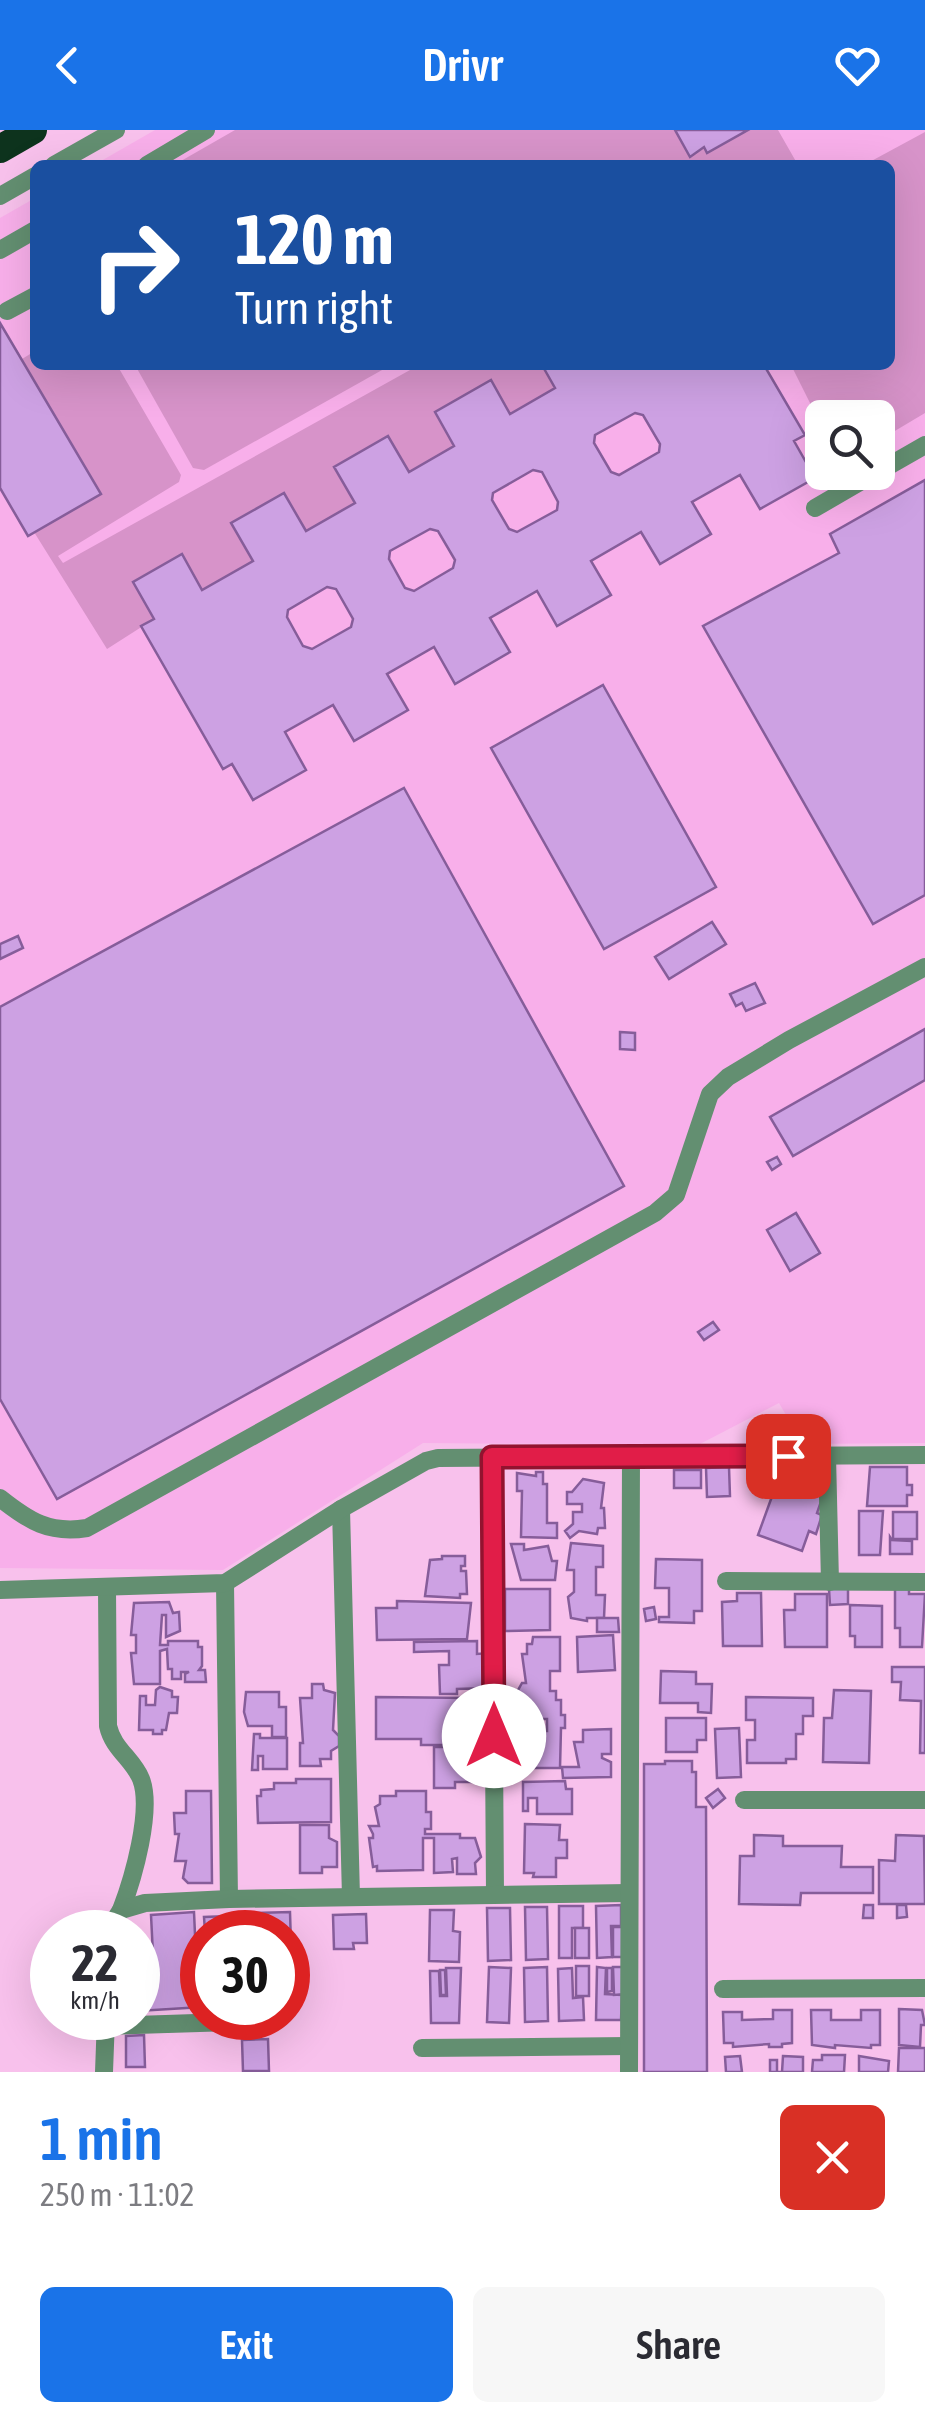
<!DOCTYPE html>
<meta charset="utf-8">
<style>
body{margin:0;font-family:"Asap Condensed",sans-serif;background:#f7f7f7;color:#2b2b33;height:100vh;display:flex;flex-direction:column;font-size:38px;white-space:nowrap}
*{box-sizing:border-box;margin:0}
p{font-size:32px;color:#7c7c81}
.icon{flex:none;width:55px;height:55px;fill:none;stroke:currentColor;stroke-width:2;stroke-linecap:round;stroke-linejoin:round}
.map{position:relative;height:1942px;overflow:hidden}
.side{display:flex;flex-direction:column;background:#fff;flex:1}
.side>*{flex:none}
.guide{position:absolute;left:30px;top:30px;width:865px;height:210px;border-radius:15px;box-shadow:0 10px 40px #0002;background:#1a4fa0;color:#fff;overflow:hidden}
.buttons{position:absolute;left:805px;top:270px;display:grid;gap:20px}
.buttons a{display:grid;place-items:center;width:90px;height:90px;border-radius:15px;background:#fff;box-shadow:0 10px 40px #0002;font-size:50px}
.speed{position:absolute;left:30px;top:1780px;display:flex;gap:20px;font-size:50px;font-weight:700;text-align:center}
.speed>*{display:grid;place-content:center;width:130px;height:130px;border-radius:50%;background:#fff;box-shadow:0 10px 40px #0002;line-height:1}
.speed small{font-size:25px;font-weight:400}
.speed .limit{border:15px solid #d22;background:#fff;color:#111}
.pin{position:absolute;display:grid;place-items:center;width:85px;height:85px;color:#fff;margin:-42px;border-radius:20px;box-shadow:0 5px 15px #0006}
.me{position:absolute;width:110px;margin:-55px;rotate:0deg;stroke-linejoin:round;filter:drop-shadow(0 0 8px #0008)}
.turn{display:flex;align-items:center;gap:35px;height:210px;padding:0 40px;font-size:45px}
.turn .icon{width:130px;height:130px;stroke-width:2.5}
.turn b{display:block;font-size:70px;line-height:85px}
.round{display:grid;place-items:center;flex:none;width:105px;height:105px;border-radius:15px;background:#f7f7f7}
.summary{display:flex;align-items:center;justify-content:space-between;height:170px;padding:0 40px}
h1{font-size:60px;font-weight:600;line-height:75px;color:#1a73e8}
.primary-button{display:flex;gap:20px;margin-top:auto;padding:20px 40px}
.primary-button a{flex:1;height:115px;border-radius:15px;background:#1a73e8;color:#fff;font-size:40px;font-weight:600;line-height:115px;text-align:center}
.primary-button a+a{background:#f7f7f7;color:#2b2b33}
header{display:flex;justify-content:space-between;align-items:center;height:130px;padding:0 40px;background:#1a73e8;color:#fff;font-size:45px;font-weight:600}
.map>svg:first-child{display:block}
.built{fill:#f8afea;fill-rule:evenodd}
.green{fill:#d793c9}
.building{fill:#cda1e3;stroke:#865d9a;stroke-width:2.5;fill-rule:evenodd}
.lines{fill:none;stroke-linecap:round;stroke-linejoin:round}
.minor{stroke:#638f71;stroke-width:18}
.highway{stroke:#0d331d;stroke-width:28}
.route-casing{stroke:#92132f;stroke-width:25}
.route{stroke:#e11d48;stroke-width:18}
</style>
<header><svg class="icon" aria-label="back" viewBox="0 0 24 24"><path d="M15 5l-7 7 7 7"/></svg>Drivr<svg class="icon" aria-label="heart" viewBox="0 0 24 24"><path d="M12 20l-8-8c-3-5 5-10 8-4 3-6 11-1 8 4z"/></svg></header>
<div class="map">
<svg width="925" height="1942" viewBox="0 0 925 1942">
<rect width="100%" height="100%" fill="#f8c1ec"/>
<path class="built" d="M155,0H925V1313L803,1314L779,1273L698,1315L423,1313L223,1440L0,1438V88L35,68V235H890V35H94ZM822,288H878V342H822Z"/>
<g class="green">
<polygon points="235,0 675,0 690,26 704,17 708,23 748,0 778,0 798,35 174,35"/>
<polygon points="925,2 925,283 878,311 878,288 822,288 822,297 791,235 890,235 890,35 864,35"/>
<polygon points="35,221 35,235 117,235 181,345 179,352 58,426 63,433 419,235 542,235 555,258 510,284 490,250 435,282 454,316 409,342 388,306 334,336 355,373 306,401 284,363 232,392 253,431 202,460 181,424 133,451 154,489 107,519 34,402 101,363 22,229"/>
<polygon points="135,235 391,235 204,340 193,338"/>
</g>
<g class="building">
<polygon points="675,0 748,0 707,23 704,17 690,27"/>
<polygon points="0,193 101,364 28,406 0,358"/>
<path d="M542,235H764L805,305L794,311L815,348L760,379L740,345L692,372L711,404L660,434L641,402L591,431L611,465L557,496L537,461L490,488L510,522L455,554L434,517L387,544L408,580L354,611L333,575L285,602L306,640L253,670L232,634L223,639L141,496L154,489L133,452L182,424L202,460L253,431L231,393L284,363L306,401L355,373L334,337L388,306L409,342L454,316L435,282L491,250L510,284L555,258ZM635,283L643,285L660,314L659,322L619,345L611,342L594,313L595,305ZM533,340L542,342L558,372L557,380L517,402L509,399L492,370L493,363ZM430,399L438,401L455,430L453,438L414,461L405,458L389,429L390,421ZM327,457L336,459L353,489L351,497L312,519L303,516L287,487L288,480Z"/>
<polygon points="925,350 925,765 873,794 703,496 839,423 830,404"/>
<polygon points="603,555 716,757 604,819 491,618"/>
<polygon points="404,658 624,1056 57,1369 0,1269 0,877"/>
<polygon points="712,792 726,814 669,849 655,827"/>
<polygon points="18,806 23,818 0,829 0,814"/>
<polygon points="755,853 765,873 746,881 742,873 736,876 730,864"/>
<polygon points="925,899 925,950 793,1026 770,987"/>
<polygon points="620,902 635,903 635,920 620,919"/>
<polygon points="777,1027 781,1034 772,1040 767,1032"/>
<polygon points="796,1083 820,1123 790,1141 767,1100"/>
<polygon points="713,1192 719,1200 704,1210 698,1202"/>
<polygon points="776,1335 791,1341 786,1353 823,1366 817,1383 822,1385 816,1404 809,1401 802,1421 758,1405 778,1350 772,1348"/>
<polygon points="794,1335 824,1336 824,1354 794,1354"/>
<polygon points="729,1337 730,1366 707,1367 706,1338"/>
<polygon points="870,1337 907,1337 907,1355 912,1355 912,1365 907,1365 907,1376 867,1376"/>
<rect x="674" y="1340" width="27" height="18"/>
<polygon points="536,1342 543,1342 543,1354 547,1354 547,1393 557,1393 557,1408 521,1407 522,1361 517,1361 517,1343 536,1346"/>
<polygon points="583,1349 604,1353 601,1378 604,1378 605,1398 598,1398 597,1404 579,1401 570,1408 565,1401 573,1394 573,1382 582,1382 582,1374 567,1374 567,1362 572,1362"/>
<polygon points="859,1381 883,1381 880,1425 859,1425"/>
<rect x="893" y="1382" width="24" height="27"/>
<polygon points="890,1407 892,1410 912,1411 912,1424 890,1424"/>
<polygon points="571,1413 603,1416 603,1437 596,1437 596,1465 605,1465 604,1488 587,1488 587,1491 571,1488 568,1467 574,1462 574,1440 567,1440"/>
<polygon points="511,1414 524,1414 524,1420 548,1416 552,1431 557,1431 555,1450 521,1450"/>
<polygon points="442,1426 465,1426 465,1436 461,1436 461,1441 466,1441 467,1464 460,1464 460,1468 425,1466 430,1430 442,1429"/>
<polygon points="656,1429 702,1430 702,1481 694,1481 694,1493 659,1492 659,1487 669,1487 669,1458 655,1458"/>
<polygon points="895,1457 909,1459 909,1464 925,1464 922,1517 900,1517 900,1498 895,1498"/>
<polygon points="848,1458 848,1474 830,1475 829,1459"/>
<polygon points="505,1459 550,1459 550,1500 505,1501"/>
<polygon points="737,1463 761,1463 762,1516 723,1516 722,1472 737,1471"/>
<polygon points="795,1464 827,1464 827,1517 785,1517 784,1480 795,1480"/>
<polygon points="397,1471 471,1473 467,1509 377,1510 376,1478 397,1478"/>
<polygon points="169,1472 173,1483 179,1482 180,1501 166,1507 166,1485 162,1485 160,1515 168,1515 168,1511 198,1511 198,1517 202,1517 202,1536 199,1540 205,1540 206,1552 185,1552 185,1544 189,1542 181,1542 181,1549 172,1549 172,1539 168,1539 167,1519 160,1521 160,1554 134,1554 131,1523 136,1523 136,1505 131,1505 134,1473"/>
<polygon points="850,1475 882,1476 882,1517 855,1517 855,1506 850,1506"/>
<polygon points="654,1477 656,1489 646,1491 644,1479"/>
<polygon points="597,1488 618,1488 619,1502 597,1502"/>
<polygon points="613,1505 615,1540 578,1542 577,1507"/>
<polygon points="533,1507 560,1507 560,1541 550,1541 550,1561 556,1561 556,1570 561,1570 561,1585 565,1585 565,1598 561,1598 560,1638 522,1638 523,1601 547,1601 547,1589 522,1589 516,1582 523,1576 517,1569 517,1562 522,1553 526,1553 522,1524 527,1524 527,1514 532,1514"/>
<polygon points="477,1511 477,1524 489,1523 490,1558 457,1559 457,1564 440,1564 439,1535 449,1535 449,1521 414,1522 414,1512"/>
<polygon points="892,1537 925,1537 925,1623 920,1623 921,1571 900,1570 901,1552 892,1552"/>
<polygon points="661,1541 696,1542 696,1554 712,1554 711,1583 698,1582 698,1573 660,1573"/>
<polygon points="312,1554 323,1554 324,1560 335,1563 333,1600 339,1606 339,1616 331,1621 331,1629 320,1629 321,1636 300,1636 300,1613 303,1613 300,1568 312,1568"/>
<polygon points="160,1557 172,1561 172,1567 178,1567 177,1583 169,1583 166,1600 162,1600 162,1604 153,1604 153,1600 139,1600 140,1566 146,1566 146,1575 155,1575 156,1560"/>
<polygon points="834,1560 871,1561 869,1633 823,1632 824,1588 832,1588"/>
<polygon points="246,1562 279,1562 279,1577 286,1577 286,1607 272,1607 272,1596 248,1596 244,1582"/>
<polygon points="376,1567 472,1568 472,1615 421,1615 421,1609 376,1609"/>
<polygon points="746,1567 813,1568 813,1586 803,1586 803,1604 796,1604 796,1629 786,1629 786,1633 747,1633 747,1610 755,1610 755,1590 746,1590"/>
<polygon points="666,1588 706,1588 706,1610 697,1610 697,1622 666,1622"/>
<polygon points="739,1598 741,1647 717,1648 715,1599"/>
<polygon points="611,1599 611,1624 602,1624 602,1628 611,1632 611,1647 563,1648 562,1637 579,1637 574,1612 583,1612 583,1600"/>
<polygon points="254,1604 260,1604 260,1608 287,1608 287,1639 263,1639 263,1626 258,1626 258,1640 252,1640"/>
<polygon points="434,1617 477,1617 477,1652 455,1652 455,1658 434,1658"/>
<polygon points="665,1631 692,1631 692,1642 696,1642 696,1677 706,1677 707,1942 644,1942 644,1634 665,1634"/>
<polygon points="296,1649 331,1649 331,1692 258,1693 257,1666 261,1666 261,1660 274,1659 274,1653 296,1653"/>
<polygon points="565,1651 566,1659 572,1659 572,1684 537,1684 537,1668 528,1668 528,1681 523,1681 523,1652"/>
<polygon points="718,1659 725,1668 713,1678 706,1668"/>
<polygon points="186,1661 211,1661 212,1753 188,1753 183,1748 186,1731 175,1731 179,1704 175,1704 174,1683 186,1683"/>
<polygon points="396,1661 426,1661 426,1682 431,1682 431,1699 425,1699 425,1704 460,1704 460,1708 475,1708 481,1727 475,1733 476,1744 457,1744 457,1728 452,1729 453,1742 434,1743 434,1708 423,1708 423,1740 377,1741 377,1736 373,1737 369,1708 373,1708 373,1704 369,1696 379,1696 375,1677 380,1674 380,1666 396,1666"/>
<polygon points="525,1694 560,1695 559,1710 567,1710 567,1728 556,1728 556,1747 533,1747 534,1743 524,1743"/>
<polygon points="300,1695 329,1695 329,1708 337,1712 337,1737 322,1737 322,1743 300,1743"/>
<polygon points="754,1705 783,1706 783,1716 842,1716 841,1737 873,1737 873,1763 801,1763 800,1775 739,1774 740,1726 754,1726"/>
<polygon points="896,1705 924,1706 925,1774 879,1774 879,1730 895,1731"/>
<polygon points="621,1775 621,1796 611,1796 612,1827 597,1828 596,1776"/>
<polygon points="864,1775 873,1775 873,1788 863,1788"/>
<polygon points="897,1775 906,1775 907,1787 897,1788"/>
<polygon points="559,1776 583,1776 583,1798 572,1798 572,1828 559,1828"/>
<polygon points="525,1777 547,1777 548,1829 526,1830"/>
<polygon points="487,1778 510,1778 511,1830 488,1831"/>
<polygon points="430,1780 454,1780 453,1801 460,1802 459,1832 429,1831"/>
<polygon points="194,1782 196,1827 202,1827 202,1877 138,1881 138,1826 153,1825 151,1785"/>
<polygon points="290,1782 291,1815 288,1815 288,1802 254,1802 253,1783"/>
<polygon points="366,1784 367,1813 353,1813 354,1819 334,1819 333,1785"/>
<polygon points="230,1786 230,1794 244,1794 245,1802 205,1802 204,1787"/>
<rect x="613" y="1797" width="13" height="30"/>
<rect x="575" y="1798" width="14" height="30"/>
<polygon points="288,1826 297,1826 296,1879 288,1879"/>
<rect x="576" y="1836" width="13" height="30"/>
<polygon points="489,1837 511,1838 509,1893 487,1892"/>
<polygon points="547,1837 548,1891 525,1892 524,1838"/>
<polygon points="597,1837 606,1838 605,1864 622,1865 621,1890 596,1890"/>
<polygon points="613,1837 625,1837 626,1864 614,1865"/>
<polygon points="446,1838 461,1838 459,1893 431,1893 430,1841 439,1841 440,1866 447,1866"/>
<polygon points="572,1838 573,1868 583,1867 584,1890 559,1891 558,1839"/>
<polygon points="607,1838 612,1838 612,1861 607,1862"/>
<polygon points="440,1840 445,1840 446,1865 441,1865"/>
<polygon points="899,1879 922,1880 925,1895 921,1895 920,1917 899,1915"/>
<polygon points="773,1880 792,1880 792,1913 782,1914 782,1917 769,1917 769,1914 733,1917 733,1913 724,1913 723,1882 742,1882 742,1890 773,1889"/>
<polygon points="811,1880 831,1880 831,1890 861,1890 861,1880 880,1880 880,1915 871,1915 871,1918 835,1915 835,1918 812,1915"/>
<polygon points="144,1905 145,1937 126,1937 126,1906"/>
<polygon points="268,1909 269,1941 243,1941 242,1910"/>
<polygon points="899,1918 925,1918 925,1942 898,1942"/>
<polygon points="822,1925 845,1925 844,1942 812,1942 813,1930 822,1930"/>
<polygon points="740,1926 742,1942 726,1942 725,1927"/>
<polygon points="783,1926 803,1927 803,1942 770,1942 770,1930 777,1930 777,1942 782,1942"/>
<polygon points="859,1926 889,1931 888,1942 859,1942"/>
</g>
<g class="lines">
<g class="minor">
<polyline points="54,35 116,0"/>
<polyline points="147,35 206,0"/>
<polyline points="0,66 35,46"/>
<polyline points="0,120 35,100"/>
<polyline points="7,181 35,166"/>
<polyline points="878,342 925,315"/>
<polyline points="815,378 877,342"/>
<polyline points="827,1326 830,1452"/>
<polyline points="492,1327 495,1764"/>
<path d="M0,1368C29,1391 49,1404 87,1398L655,1083L676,1065L710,964L728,947L789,910L925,837"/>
<polyline points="341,1379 351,1767"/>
<polyline points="726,1451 925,1452"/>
<polyline points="225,1453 229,1769"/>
<path d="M107,1458L108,1596C113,1619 133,1629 141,1649C153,1680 133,1749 121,1780"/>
<polyline points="0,1460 225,1453 341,1379 426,1331 438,1328 925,1325"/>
<polyline points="744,1670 925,1670"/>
<polyline points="111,1802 112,1794 121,1780 145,1773 229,1769 629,1763"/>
<polyline points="723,1859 925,1858"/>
<polyline points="105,1896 260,1891"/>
<polyline points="422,1918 629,1916"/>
<polyline points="104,1942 106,1888"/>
<polyline points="629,1942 631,1327"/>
</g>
<polyline class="highway" points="0,19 33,0"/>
</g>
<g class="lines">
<g class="route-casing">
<polyline id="route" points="494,1606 492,1327 788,1326"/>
</g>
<use href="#route" class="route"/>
</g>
</svg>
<div class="buttons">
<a><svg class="icon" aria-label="search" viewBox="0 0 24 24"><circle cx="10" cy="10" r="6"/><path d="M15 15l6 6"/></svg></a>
</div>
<div class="speed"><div>22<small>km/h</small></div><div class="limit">30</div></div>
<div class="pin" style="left:788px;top:1326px;background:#d93025"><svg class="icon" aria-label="arrive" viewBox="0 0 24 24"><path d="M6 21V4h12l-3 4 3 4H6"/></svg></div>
<svg class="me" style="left:494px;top:1606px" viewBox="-20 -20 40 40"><circle r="19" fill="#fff"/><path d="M0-13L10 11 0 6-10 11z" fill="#e11d48"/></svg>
<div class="guide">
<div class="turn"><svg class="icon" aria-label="right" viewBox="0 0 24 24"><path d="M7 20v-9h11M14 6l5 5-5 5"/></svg><div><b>120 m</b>Turn right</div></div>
</div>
</div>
<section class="side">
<div class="summary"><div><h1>1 min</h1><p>250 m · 11:02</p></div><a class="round" style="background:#d93025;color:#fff"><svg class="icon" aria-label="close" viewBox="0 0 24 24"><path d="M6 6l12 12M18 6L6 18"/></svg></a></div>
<div class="primary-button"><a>Exit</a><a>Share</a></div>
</section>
